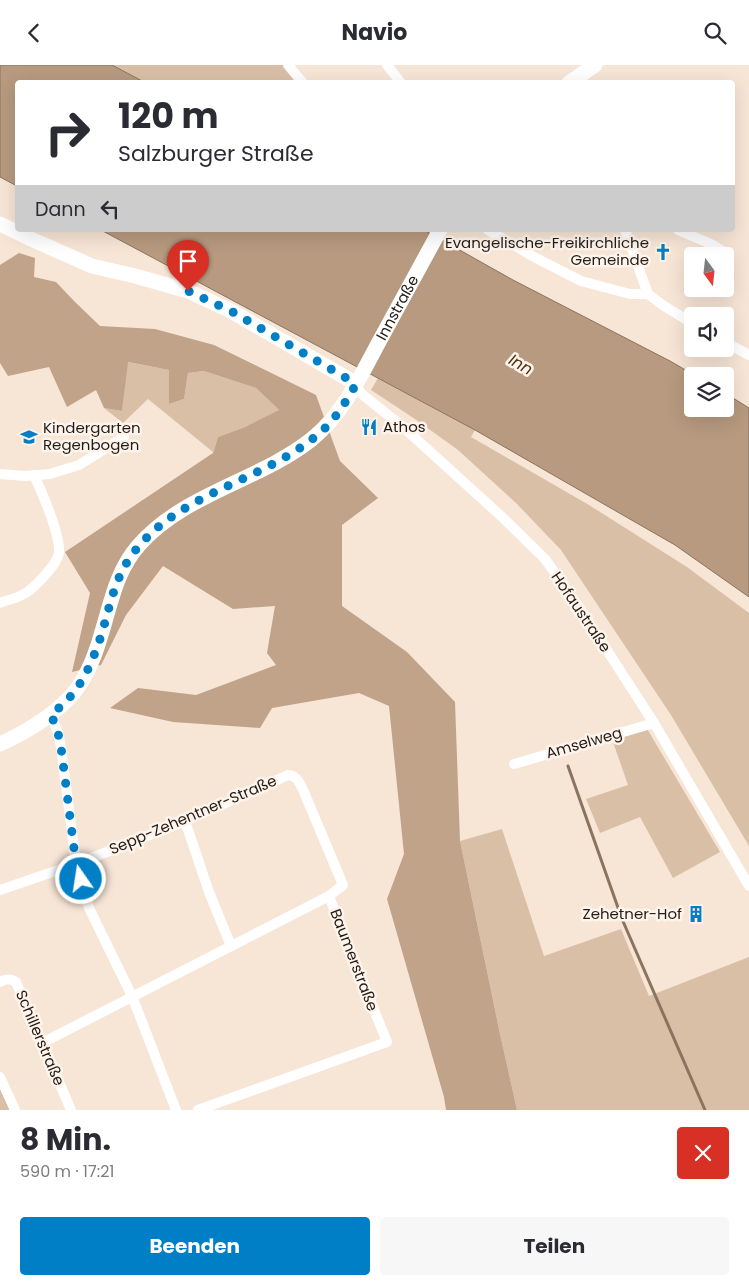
<!DOCTYPE html>
<html lang="de">
<meta charset="utf-8">
<style>
body{margin:0;font-family:Poppins,sans-serif;background:#f7f7f7;color:#2b2b33;height:100vh;display:flex;flex-direction:column;font-size:19px;white-space:nowrap}
*{box-sizing:border-box;margin:0}
p{font-size:16px;color:#7c7c81}
.icon{flex:none;width:28px;height:28px;fill:none;stroke:currentColor;stroke-width:2;stroke-linecap:round;stroke-linejoin:round}
.map{position:relative;height:1045px;overflow:hidden}
.sheet{display:flex;flex-direction:column;background:#fff;flex:1}
.sheet>*{flex:none}
.hud{position:absolute;left:15px;top:15px;width:720px;height:152px;border-radius:5px;box-shadow:0 5px 20px #0002;background:#fff;color:#2b2b33;overflow:hidden}
.needle{width:32px;rotate:165deg}
.buttons{position:absolute;left:684px;top:182px;display:grid;gap:10px}
.buttons a{display:grid;place-items:center;width:50px;height:50px;border-radius:5px;background:#fff;box-shadow:0 5px 20px #0002;font-size:25px}
.pin{position:absolute;display:grid;place-items:center;width:42px;height:42px;color:#fff;margin:-51px -21px;border-radius:50% 50% 50% 0;rotate:-45deg;box-shadow:0 0 5px #0007}
.pin .icon{rotate:45deg}
.me{position:absolute;width:55px;margin:-28px;rotate:347deg;stroke-linejoin:round;filter:drop-shadow(0 0 4px #0008)}
.turn{display:flex;align-items:center;gap:18px;height:105px;padding:0 20px;font-size:22px}
.turn .icon{width:65px;height:65px;stroke-width:2.5}
.turn b{display:block;font-size:35px;line-height:42px}
.then{display:flex;align-items:center;height:48px;padding:0 20px;background:#0003;gap:10px;font-size:19px}
.round{display:grid;place-items:center;flex:none;width:52px;height:52px;border-radius:5px;background:#f7f7f7}
.headline{display:flex;align-items:center;justify-content:space-between;height:85px;padding:0 20px}
h1{font-size:30px;font-weight:700;line-height:38px}
.primary-button{display:flex;gap:10px;margin-top:auto;padding:10px 20px}
.primary-button a{flex:1;height:58px;border-radius:5px;background:#007fc7;color:#fff;font-size:20px;font-weight:700;line-height:58px;text-align:center}
.primary-button a+a{background:#f7f7f7;color:#2b2b33}
header{display:flex;justify-content:space-between;align-items:center;height:65px;padding:0 20px;background:#fff;font-size:22px;font-weight:700}
.map>svg:first-child{display:block}
.green{fill:#dabfa7}
.forest{fill:#c0a388}
.water{fill:#b79a7f;stroke:#8a7460}
.lines{fill:none;stroke-linecap:round;stroke-linejoin:round}
.stream{stroke:#8a7460;stroke-width:3}
.minor{stroke:#fff;stroke-width:10}
.secondary{stroke:#fff;stroke-width:15}
.route{stroke:#007fc7;stroke-width:9;stroke-dasharray:0 16.2}
.labels{text-anchor:middle;stroke-width:5;stroke-linejoin:round;paint-order:stroke}
.poi-label{font-size:15px;fill:#221c16;stroke:#fef4eb;text-anchor:end}
.street-label{font-size:15px;fill:#221c16;stroke:#fef4eb}
.water-label{font-size:16px;font-style:italic;fill:#4d2f0d;stroke:#fef4eb}
</style>
<header><svg class="icon" aria-label="back" viewBox="0 0 24 24"><path d="M15 5l-7 7 7 7"/></svg>Navio<svg class="icon" aria-label="search" viewBox="0 0 24 24"><circle cx="10" cy="10" r="6"/><path d="M15 15l6 6"/></svg></header>
<div class="map">
<svg width="749" height="1045" viewBox="0 0 749 1045">
<rect width="100%" height="100%" fill="#f7e5d6"/>
<g class="green">
<polygon points="112,0 285,0 300,17 144,17"/>
<polygon points="127,297 169,305 169,339 184,334 188,308 204,306 256,323 280,346 245,362 218,372 213,387 148,334 123,358 104,343 122,346"/>
<polygon points="378,313 475,365 471,372 589,440 687,502 749,548 749,781 671,650 561,485 517,439 458,385 415,354 371,325"/>
<polygon points="646,662 720,787 673,813 640,752 600,768 586,734 628,720 612,674"/>
<polygon points="502,764 544,891 621,864 649,931 749,892 749,1045 517,1045 500,969 460,776"/>
<polygon points="0,1024 10,1045 0,1045"/>
</g>
<polygon class="forest" points="19,188 35,193 34,212 56,217 75,237 100,261 155,264 214,280 316,330 340,396 378,433 342,460 342,541 407,587 455,637 460,776 500,969 517,1045 446,1045 444,1032 387,834 404,789 389,641 359,628 272,643 260,663 173,657 110,643 138,623 196,630 276,600 267,588 275,541 233,544 163,501 126,550 101,600 72,607 90,528 65,487 213,388 218,372 245,362 279,345 256,323 204,306 188,308 184,334 169,339 169,305 128,297 122,346 104,343 96,325 67,342 49,302 8,311 0,298 0,200"/>
<g class="water">
<polygon points="0,0 112,0 144,17 18,18 17,121 0,112"/>
<polygon points="101,165 424,165 513,215 670,296 696,311 692,311 692,344 725,344 725,328 749,343 749,532 675,480 475,365"/>
</g>
<g class="lines">
<polyline class="stream" points="568,701 622,854 705,1045"/>
<g class="minor">
<polyline points="288,0 303,18"/>
<polyline points="387,0 401,18"/>
<polyline points="488,165 534,192 581,216 630,229 648,229 664,241 692,258"/>
<polyline points="625,165 648,229"/>
<polyline points="678,165 711,179 721,185 728,196"/>
<polyline points="725,277 749,290"/>
<polyline points="355,321 363,330 403,362 501,451 545,494 579,542 654,658 749,821"/>
<polyline points="0,409 25,411 50,409 79,400 124,372"/>
<path d="M0,538C7,535 15,534 22,530C33,525 58,499 59,487C60,469 42,427 34,410"/>
<polyline points="51,649 58,668 61,682 76,799 89,843 132,931 176,1045"/>
<polyline points="514,699 654,658"/>
<polyline points="185,756 209,827 231,881"/>
<path d="M0,825L76,799L185,756L288,710C297,710 300,719 304,727L343,820L329,831L42,978"/>
<path d="M0,917C6,914 10,913 16,917L71,1045"/>
<polyline points="0,1012 15,1045"/>
<polyline points="198,1045 387,977 345,873 329,831"/>
</g>
<g class="secondary">
<polyline points="569,18 595,0"/>
<polyline points="0,159 31,174 92,201 135,211 188,226 231,246 348,314 355,321"/>
<path id="s1" d="M0,679C24,668 50,653 69,633C85,617 95,591 101,570C111,538 116,506 139,480C185,428 259,416 312,374C344,348 361,310 380,275C400,238 420,202 440,165"/>
</g>
</g>
<g class="lines">
<path class="route" d="M81,814L76,799L61,682L58,668L51,649C58,644 65,638 70,632C85,615 94,592 101,571C111,538 115,508 139,481C186,425 271,414 324,364C337,352 346,336 355,321L348,314L231,246L188,226"/>
</g>
<defs>
<g id="church-bare" transform="scale(1.35)"><path d="M-1.2-6h2.4v3.5h3.3v2.4h-3.3V6h-2.4V-.1h-3.3v-2.4h3.3Z" fill="#007fc7" stroke="#fef4eb" stroke-width="2.5" paint-order="stroke"/></g>
<g id="restaurant-bare" transform="scale(1.35)"><path d="M-5-6h1v4h1v-4h1v4h1v-4h1v5L-1.5 .5V6h-2V.5L-5-1ZM5-6V6H3V1.5H1.5Q1.5-4 5-6Z" fill="#007fc7" stroke="#fef4eb" stroke-width="2.5" paint-order="stroke"/></g>
<g id="school-bare" transform="scale(1.35)"><path d="M0-5L7-2L0 1L-7-2ZM-4 1L0 2.5L4 1V4Q0 6-4 4Z" fill="#007fc7" stroke="#fef4eb" stroke-width="2.5" paint-order="stroke"/></g>
<g id="building-bare" transform="scale(1.35)"><path d="M-4-6H4V6H1V3H-1V6H-4ZM-2.5-4.3h1.7v1.8h-1.7ZM.8-4.3h1.7v1.8H.8ZM-2.5-1h1.7V.8h-1.7ZM.8-1h1.7V.8H.8Z" fill="#007fc7" stroke="#fef4eb" stroke-width="2.5" paint-order="stroke"/></g>
</defs>
<g fill-rule="evenodd">
<use href="#church-bare" x="663" y="187"/>
<use href="#restaurant-bare" x="369" y="362"/>
<use href="#school-bare" x="29" y="372"/>
<use href="#building-bare" x="696" y="849"/>
</g>
<g class="labels">
<g class="poi-label">
<text x="649" y="183">Evangelische-Freikirchliche<tspan x="649" dy="17">Gemeinde</tspan></text>
<text x="383" y="367" text-anchor="start">Athos</text>
<text x="43" y="368" text-anchor="start">Kindergarten<tspan x="43" dy="17">Regenbogen</tspan></text>
<text x="682" y="854">Zehetner-Hof</text>
</g>
<g class="street-label">
<text dy="5" stroke="none"><textPath href="#s1" startOffset="615">Innstraße</textPath></text>
<text transform="translate(581 547) rotate(56)" y="5">Hofaustraße</text>
<text transform="translate(584 678) rotate(-16)" y="5">Amselweg</text>
<text transform="translate(193 750) rotate(-23)" y="5">Sepp-Zehentner-Straße</text>
<text transform="translate(354 895) rotate(69)" y="5">Baumerstraße</text>
<text transform="translate(40 973) rotate(67)" y="5">Schillerstraße</text>
</g>
<g class="water-label">
<text transform="translate(521 299) rotate(30)" y="6">Inn</text>
</g>
</g>
</svg>
<div class="buttons">
<a><svg class="needle" viewBox="-14 -14 28 28"><path d="M0-13l5 13h-10z" fill="#e53935"/><path d="M0 13l5-13h-10z" fill="#7c7c81"/></svg></a>
<a><svg class="icon" aria-label="sound" viewBox="0 0 24 24"><path d="M4 9h4l5-4v14l-5-4H4zM17 9q2 3 0 6"/></svg></a>
<a><svg class="icon" aria-label="layers" viewBox="0 0 24 24"><path d="M12 4l9 5-9 5-9-5zM3 14l9 5 9-5"/></svg></a>
</div>
<div class="pin" style="left:188px;top:226px;background:#d93025"><svg class="icon" aria-label="arrive" viewBox="0 0 24 24"><path d="M6 21V4h12l-3 4 3 4H6"/></svg></div>
<svg class="me" style="left:81px;top:814px" viewBox="-20 -20 40 40"><circle r="17" fill="#007fc7" stroke="#fff" stroke-width="3"/><path d="M0-11L8 9 0 5-8 9z" fill="#fff"/></svg>
<div class="hud">
<div class="turn"><svg class="icon" aria-label="right" viewBox="0 0 24 24"><path d="M7 20v-9h11M14 6l5 5-5 5"/></svg><div><b>120 m</b>Salzburger Straße</div></div>
<div class="then">Dann<svg class="icon" aria-label="left" viewBox="0 0 24 24"><path d="M17 20v-9H6M10 6l-5 5 5 5"/></svg></div>
</div>
</div>
<section class="sheet">
<div class="headline"><div><h1>8 Min.</h1><p>590 m · 17:21</p></div><a class="round" style="background:#d93025;color:#fff"><svg class="icon" aria-label="close" viewBox="0 0 24 24"><path d="M6 6l12 12M18 6L6 18"/></svg></a></div>
<div class="primary-button"><a>Beenden</a><a>Teilen</a></div>
</section>
